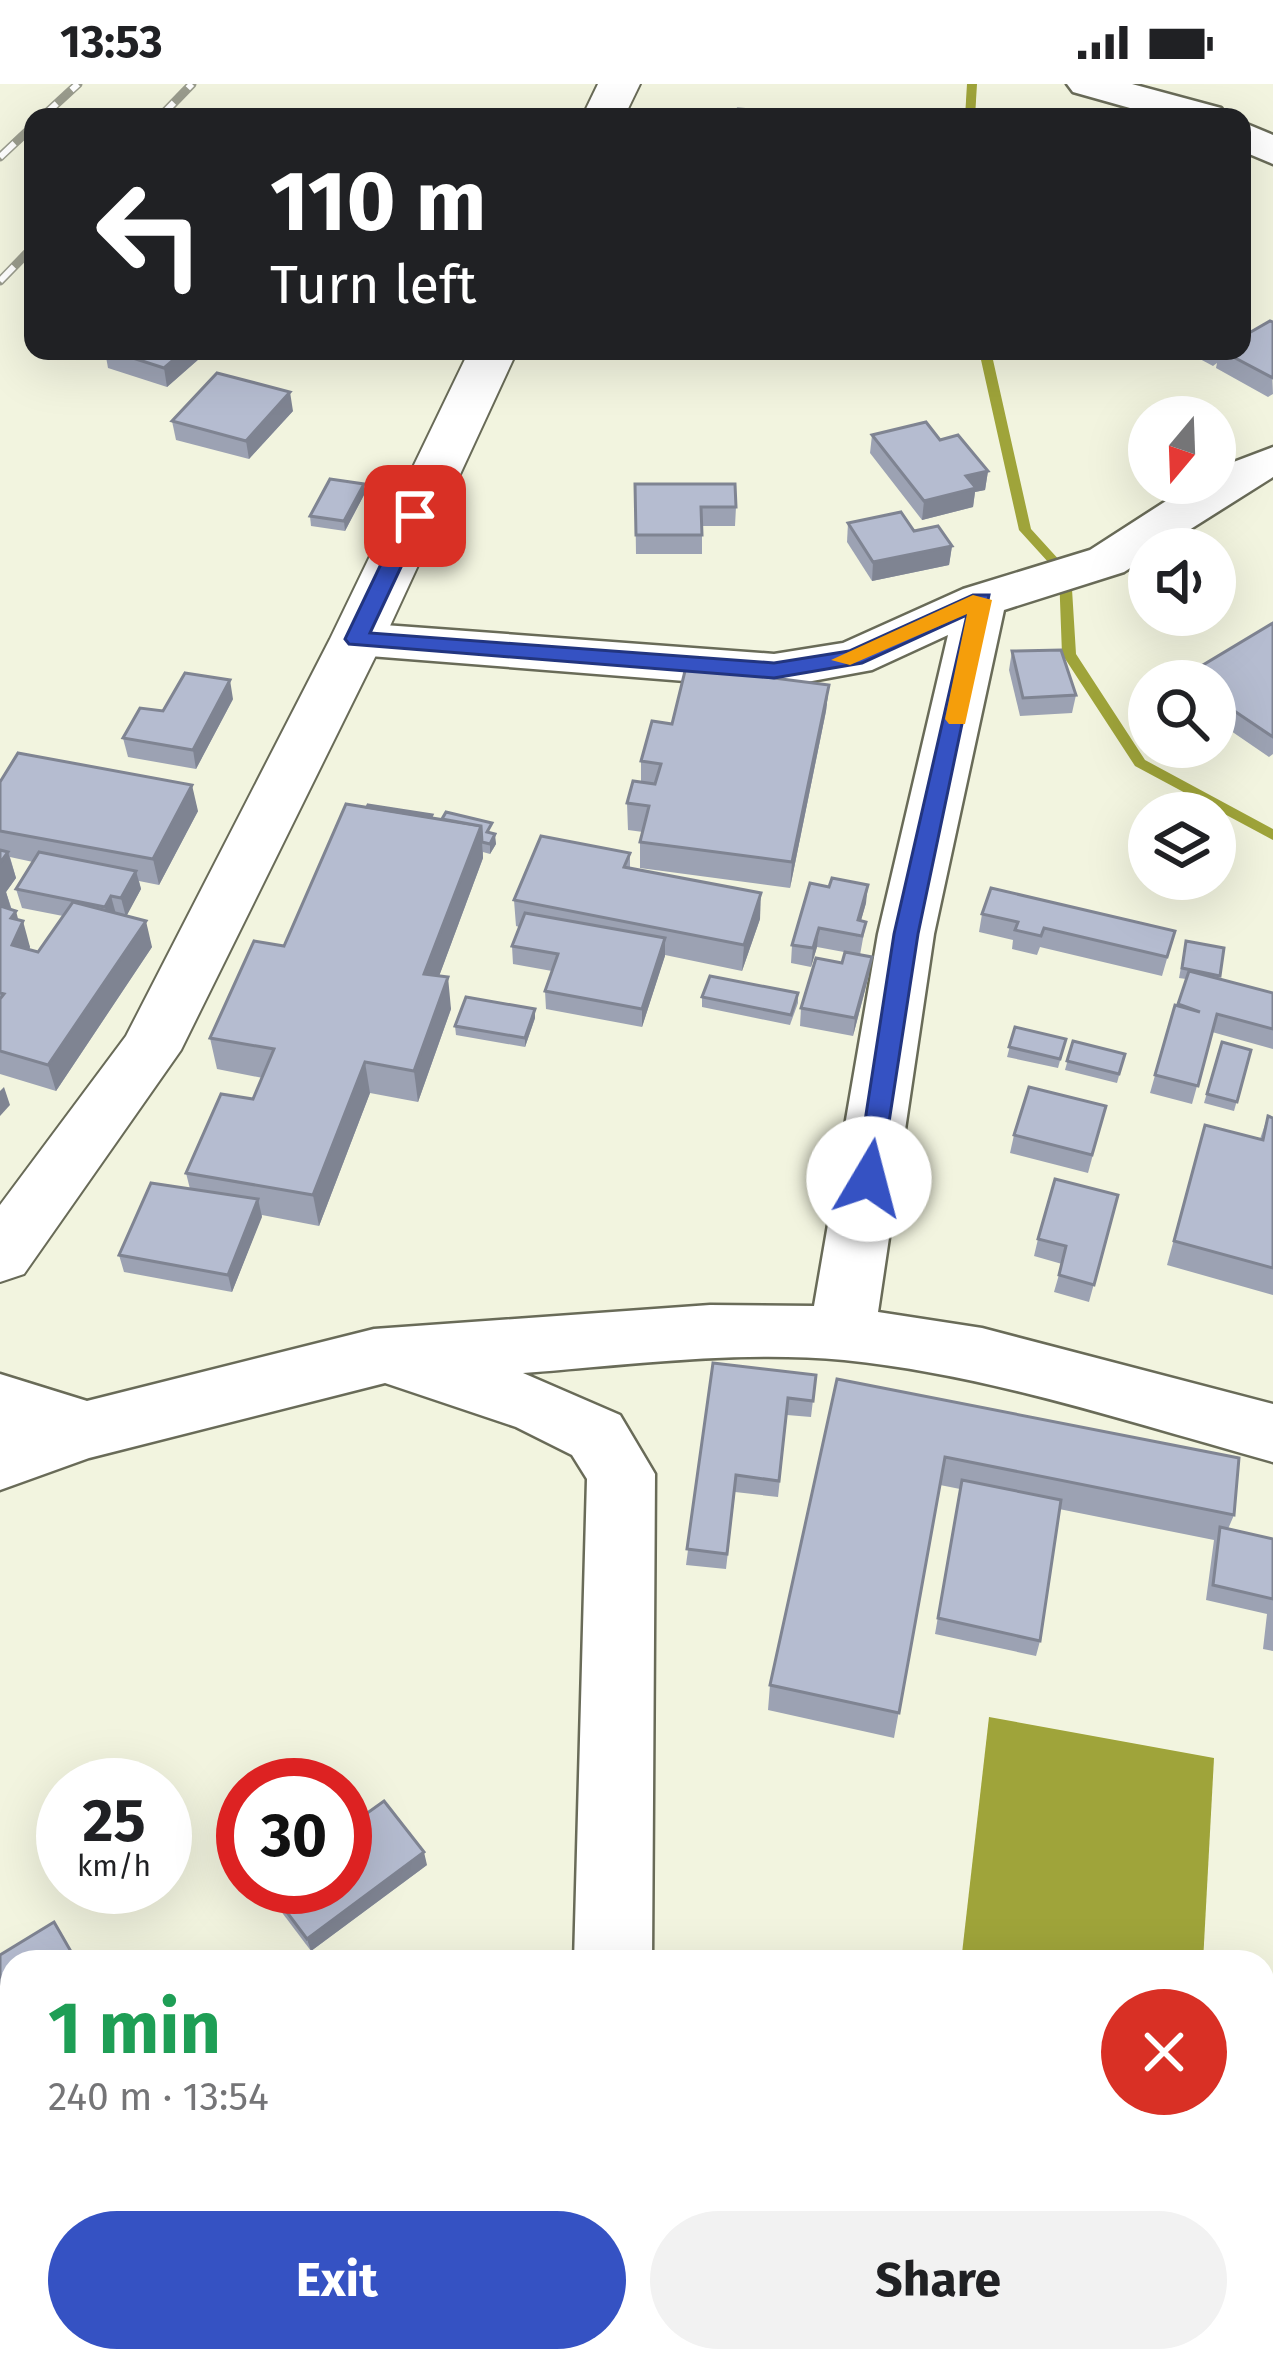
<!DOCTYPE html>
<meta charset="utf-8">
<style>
body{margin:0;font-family:"Fira Sans",sans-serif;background:#f2f2f2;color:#202124;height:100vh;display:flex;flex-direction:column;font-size:45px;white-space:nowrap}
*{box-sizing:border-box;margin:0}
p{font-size:39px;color:#757577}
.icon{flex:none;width:66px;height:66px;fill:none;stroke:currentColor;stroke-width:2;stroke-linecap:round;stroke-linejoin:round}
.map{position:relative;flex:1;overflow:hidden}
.sheet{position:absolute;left:0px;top:1866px;width:1275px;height:423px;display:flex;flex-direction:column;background:#fff;border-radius:36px 36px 0 0;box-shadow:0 12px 48px #0002}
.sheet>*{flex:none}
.guide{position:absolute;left:24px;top:24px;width:1227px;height:252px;border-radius:24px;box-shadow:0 12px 48px #0002;background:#202124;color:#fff;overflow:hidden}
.needle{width:78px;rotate:199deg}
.fabs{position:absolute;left:1128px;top:312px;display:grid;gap:24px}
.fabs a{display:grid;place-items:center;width:108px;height:108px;border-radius:50%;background:#fff;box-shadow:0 12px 48px #0002;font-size:60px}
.speed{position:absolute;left:36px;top:1674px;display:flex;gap:24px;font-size:60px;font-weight:700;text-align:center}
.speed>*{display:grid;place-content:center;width:156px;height:156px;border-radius:50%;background:#fff;box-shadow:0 12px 48px #0002;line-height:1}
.speed small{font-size:30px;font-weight:400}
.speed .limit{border:18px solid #d22;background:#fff;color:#111}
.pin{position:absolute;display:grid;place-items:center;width:102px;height:102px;color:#fff;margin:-51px;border-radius:24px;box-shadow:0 6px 18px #0006}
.me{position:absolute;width:132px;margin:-66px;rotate:8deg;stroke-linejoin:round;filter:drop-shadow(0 0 9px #0008)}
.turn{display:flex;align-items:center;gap:42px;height:252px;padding:0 48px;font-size:54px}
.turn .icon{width:156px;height:156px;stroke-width:2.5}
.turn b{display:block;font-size:84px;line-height:102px}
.round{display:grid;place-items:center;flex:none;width:126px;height:126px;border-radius:63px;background:#f2f2f2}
.summary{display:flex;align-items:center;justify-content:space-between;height:204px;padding:0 48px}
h1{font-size:72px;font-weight:700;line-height:90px;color:#1e9e55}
.action{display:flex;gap:24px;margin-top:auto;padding:24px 48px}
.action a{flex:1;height:138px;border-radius:72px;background:#3552c3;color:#fff;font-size:48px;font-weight:700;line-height:138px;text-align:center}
.action a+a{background:#f2f2f2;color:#202124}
.status{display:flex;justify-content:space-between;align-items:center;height:84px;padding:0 60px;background:#fff;direction:ltr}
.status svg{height:33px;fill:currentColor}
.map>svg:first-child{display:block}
.water{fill:#9fa43a}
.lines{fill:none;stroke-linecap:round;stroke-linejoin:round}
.stream{fill:#9fa43a;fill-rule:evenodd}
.minor-casing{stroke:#696b58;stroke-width:5}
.tertiary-casing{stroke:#696b58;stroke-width:4}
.minor{fill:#fff;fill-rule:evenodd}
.tertiary{fill:#fff;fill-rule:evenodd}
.rail-casing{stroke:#9a9c8d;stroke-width:9}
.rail{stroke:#fff;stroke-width:6;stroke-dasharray:20;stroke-linecap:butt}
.wall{fill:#9ca2b3;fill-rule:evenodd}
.shaded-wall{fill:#7f8492}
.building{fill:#b5bcd0;stroke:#7f8492;stroke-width:3}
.route{fill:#3552c3;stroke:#22357f;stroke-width:3}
.slow{fill:#f59e0b}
</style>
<div class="status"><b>13:53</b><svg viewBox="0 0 49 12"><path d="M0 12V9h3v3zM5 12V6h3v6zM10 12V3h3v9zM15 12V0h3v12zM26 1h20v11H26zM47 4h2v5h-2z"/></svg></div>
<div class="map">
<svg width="1273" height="2287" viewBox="0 0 1273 2287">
<rect width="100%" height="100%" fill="#f2f4df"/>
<polygon class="water" points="989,1633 1214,1674 1203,1878 961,1878"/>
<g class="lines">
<g class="stream">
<polygon points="967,0 977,0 975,33 965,33"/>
<polygon points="979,267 991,267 1031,445 1071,489 1076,570 1145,676 1273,745 1273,756 1135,682 1062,570 1059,490 1019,446"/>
</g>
<g class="minor-casing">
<g id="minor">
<polygon points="1067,0 1132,0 1221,24 1227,33 1162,33 1073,8"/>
<polygon points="1242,38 1273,51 1273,80 1242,67"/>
<path d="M1273,363V393L1159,465H1149V472L1124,488L1004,526L934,850L878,1228L982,1244L1273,1320V1378C1132,1339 990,1291 844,1276C738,1266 628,1281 523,1289L620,1331L655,1390L652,1878H574L587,1395L572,1371L516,1343L385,1299L89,1374L0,1406V1290L87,1317L374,1245L710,1221L814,1222L878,850L948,551L872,586L774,604L357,571L339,567L332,555L339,543L357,539L774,570L843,559L963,505L1090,466L1194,399H1215V385Z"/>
<polygon points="558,2277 644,2277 643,2287 557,2287"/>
</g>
</g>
<g class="tertiary-casing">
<g id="tertiary">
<polygon points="598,0 640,0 624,33 582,33"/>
<polygon points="469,267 517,267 384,555 181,966 24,1190 0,1198 0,1121 126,952 330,555"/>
</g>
</g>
<use href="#minor" class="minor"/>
<use href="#tertiary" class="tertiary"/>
<g class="rail-casing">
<g id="rail">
<polyline points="42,33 78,0"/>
<polyline points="160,33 192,0"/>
<polyline points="0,73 33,42"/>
<polyline points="0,197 33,163"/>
</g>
</g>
<use href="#rail" class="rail"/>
</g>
<g class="wall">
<polygon points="1270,237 1273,310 1268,313 1216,284 1217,279 1213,282 1185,267 1242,267"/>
<polygon points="105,267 208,267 167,303 108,284"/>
<polygon points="293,327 249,375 176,356 172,337"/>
<polygon points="872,351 940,356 988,387 985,406 975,408 973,423 922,436 870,369"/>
<polygon points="635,400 736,423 735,442 702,442 702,470 636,470"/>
<polygon points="365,409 345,447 311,442 310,432"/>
<polygon points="848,439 952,462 949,481 872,497 847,458"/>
<polygon points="1273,539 1273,670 1269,673 1215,636 1215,597 1182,597 1183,593"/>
<polygon points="1012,567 1076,611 1072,629 1020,632 1009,586"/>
<polygon points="829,601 826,627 790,804 640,784 640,758 643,748 628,746 627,719 641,698 641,677 672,640"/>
<polygon points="233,615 196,685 128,673 123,654"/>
<path d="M0,698L198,727L159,801L139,797L141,805L126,832L152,863L56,1007L0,990ZM10,773L33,778L16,805L22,824L63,832L38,868L29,866L30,863L12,826L6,808L16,794Z"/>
<polygon points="432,734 493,749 496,760 490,770 483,768 483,774 439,892 451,925 418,1018 370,1009 319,1142 262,1131 232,1208 124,1188 119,1171 190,1105 186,1089 253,1015 263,994 217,985 210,954 284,862"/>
<polygon points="630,769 630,784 760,835 742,887 665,871 642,943 546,925 545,907 552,887 513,880 512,862 519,843 516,842 514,816"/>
<polygon points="866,819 861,836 866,838 860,871 817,863 811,883 791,879 792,861"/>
<polygon points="982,830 1175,847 1162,892 1040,863 1037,871 1012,865 1013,856 979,848"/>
<polygon points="1184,867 1220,892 1219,895 1273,909 1273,965 1212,948 1192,1020 1150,1009 1175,921 1177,922 1186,895 1179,894"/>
<polygon points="869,891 853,952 800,942 801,924"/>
<polygon points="798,909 798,919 790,941 702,923 702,913"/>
<polygon points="535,925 535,934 525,963 456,951 455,942"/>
<polygon points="1015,943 1066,955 1058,984 1007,973"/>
<polygon points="1073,957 1125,970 1117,999 1065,986"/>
<polygon points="1222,958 1251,966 1234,1027 1204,1019"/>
<polygon points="1106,1022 1088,1089 1010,1069 1014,1051"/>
<polygon points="1268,1032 1273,1034 1273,1211 1167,1181 1205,1041 1260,1055"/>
<polygon points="1118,1111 1089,1218 1054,1208 1062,1180 1034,1172 1038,1155"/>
<polygon points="713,1279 816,1291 811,1333 787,1331 778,1413 735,1408 726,1485 686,1481"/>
<polygon points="837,1295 1234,1431 1228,1445 1273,1455 1273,1567 1263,1565 1267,1530 1206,1516 1214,1456 1059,1425 1040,1557 1036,1572 935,1550 960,1405 940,1401 894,1654 768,1626 770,1601"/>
<polygon points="427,1781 311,1867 271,1814 267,1803"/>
</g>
<g class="shaded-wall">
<polygon points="184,267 208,267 167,303 164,284"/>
<polygon points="290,308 293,327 249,375 246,357"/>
<polygon points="988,387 985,406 975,408 973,423 922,436 924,417 966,392"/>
<polygon points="364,400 365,409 345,447 344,437"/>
<polygon points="952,462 949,481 872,497 873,478"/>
<polygon points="230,596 233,615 196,685 193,666"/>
<polygon points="829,601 826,627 790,804 792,778"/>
<polygon points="192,701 198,727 159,801 153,775"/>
<polygon points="481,742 483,774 428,922 424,890"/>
<polygon points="495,750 496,760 490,770 490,760"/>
<polygon points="8,768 16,794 6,808 13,831 16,827 20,842 23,837 30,863 20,887 0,830 0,779"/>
<polygon points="136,787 141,805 126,833 121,814"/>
<polygon points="868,801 866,819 856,854 858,836"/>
<polygon points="761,809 760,835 742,887 744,861"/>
<polygon points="111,812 116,830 110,841 105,823"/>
<polygon points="146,837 152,863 56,1007 48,981"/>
<polygon points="819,844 817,863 811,883 813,864"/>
<polygon points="665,854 665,872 642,943 642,925"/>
<polygon points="872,873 869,891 853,952 855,934"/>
<polygon points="448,893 451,925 418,1018 414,987"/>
<polygon points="535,925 535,934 525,963 525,954"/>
<polygon points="365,978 370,1009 319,1142 313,1111"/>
<polygon points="4,1003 10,1021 0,1032 0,1007"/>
<polygon points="258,1115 262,1133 232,1208 228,1191"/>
<polygon points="424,1768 427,1781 311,1867 307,1855"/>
<polygon points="12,2057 12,2079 0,2087 0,2064"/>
</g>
<g class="building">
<polygon points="738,25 822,31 821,33 735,33"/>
<polygon points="1270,237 1273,238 1273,294 1222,267 1242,267 1242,253"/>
<polygon points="111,267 184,267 164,284"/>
<polygon points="217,289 290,308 246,357 172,337"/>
<polygon points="926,338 940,356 958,351 988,387 966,392 976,404 924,417 872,351"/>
<polygon points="330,395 364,400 344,437 310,432"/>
<polygon points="635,400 735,400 736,423 701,423 702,451 636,451"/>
<polygon points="901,428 914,447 938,442 952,462 873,478 848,439"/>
<polygon points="1273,539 1273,653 1215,614 1215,597 1190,597 1183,593"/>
<polygon points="1061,566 1076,611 1023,614 1012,567"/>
<polygon points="686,583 829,601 792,778 640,758 649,722 627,719 633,697 655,700 661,680 641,677 652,637 672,640"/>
<polygon points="185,589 230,596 193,666 123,654 140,624 163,627"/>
<polygon points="18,669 192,701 153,775 0,747 0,698"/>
<polygon points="346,720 481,742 424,890 448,893 414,987 365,978 313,1111 186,1089 221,1010 253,1015 274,965 210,954 254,857 284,862"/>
<polygon points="368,721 432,731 431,733 367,723"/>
<polygon points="446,728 492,739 487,748 495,750 490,760 482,758 481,742 442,735"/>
<polygon points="541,752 630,769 624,783 761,809 744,861 514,816"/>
<polygon points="0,766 8,768 0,779"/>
<polygon points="39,768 136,787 121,814 111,812 105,823 16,805"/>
<polygon points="832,794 868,801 858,836 866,838 862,852 819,844 813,864 792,861 810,799 829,803"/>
<polygon points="991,804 1175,847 1167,873 1044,844 1041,852 1015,846 1018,838 982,830"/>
<polygon points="73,818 146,837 48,981 0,967 0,915 4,910 0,909 0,822 16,827 11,834 23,837 12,861 38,868"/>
<polygon points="525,829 665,854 642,925 545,907 558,870 512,862"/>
<polygon points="1186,857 1224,864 1220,892 1182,884"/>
<polygon points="845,868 872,873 855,934 801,924 816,874 842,879"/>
<polygon points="1189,887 1273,909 1273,945 1217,930 1198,1002 1155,991 1175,921 1200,928 1178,920"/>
<polygon points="710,892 798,909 791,931 702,913"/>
<polygon points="466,913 535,925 525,954 455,942"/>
<polygon points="1015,943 1066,955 1060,975 1009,963"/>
<polygon points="1073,957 1125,970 1119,990 1067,977"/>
<polygon points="1222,958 1251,966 1237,1018 1207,1010"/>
<polygon points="1029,1003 1106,1022 1092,1071 1014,1051"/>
<polygon points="1268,1032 1273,1034 1273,1184 1174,1157 1205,1041 1263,1056"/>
<polygon points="1055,1095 1118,1111 1094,1201 1059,1191 1066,1162 1038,1155"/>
<polygon points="151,1099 258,1115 228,1191 119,1171"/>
<polygon points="713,1279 816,1291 813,1317 788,1314 779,1397 736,1391 727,1470 687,1465"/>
<polygon points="837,1295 1239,1374 1234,1431 945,1373 899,1629 770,1601"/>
<polygon points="962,1396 1061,1416 1040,1557 938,1534"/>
<polygon points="1220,1443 1273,1455 1273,1515 1213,1501"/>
<polygon points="384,1717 424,1768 307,1855 268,1803 345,1803 345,1745"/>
<polygon points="54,1838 77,1878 12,1878 12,2057 0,2064 0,1871"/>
<polygon points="685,2277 760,2277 758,2287 683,2287"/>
<polygon points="775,2277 889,2277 887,2287 773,2287"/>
</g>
<polygon class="route" points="415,425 425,432 370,549 774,579 849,567 973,511 989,511 918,850 879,1103 869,1106 856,1095 894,850 967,531 862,579 774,594 349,560 345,555 404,432"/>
<polygon class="slow" points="973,511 992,516 965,640 949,640 945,635 967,530 850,581 831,576"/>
</svg>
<div class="fabs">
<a><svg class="needle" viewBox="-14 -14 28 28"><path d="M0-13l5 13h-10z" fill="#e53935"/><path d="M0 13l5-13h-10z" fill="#757577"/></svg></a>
<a><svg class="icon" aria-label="sound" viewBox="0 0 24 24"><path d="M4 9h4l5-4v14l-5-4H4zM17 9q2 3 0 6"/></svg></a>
<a><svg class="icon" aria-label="search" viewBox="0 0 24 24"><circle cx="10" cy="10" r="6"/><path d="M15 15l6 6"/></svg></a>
<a><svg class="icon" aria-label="layers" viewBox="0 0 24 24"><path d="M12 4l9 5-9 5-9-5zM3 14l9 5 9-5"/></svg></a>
</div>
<div class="speed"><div>25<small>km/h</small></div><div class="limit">30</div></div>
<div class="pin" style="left:415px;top:432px;background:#d93025"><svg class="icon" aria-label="arrive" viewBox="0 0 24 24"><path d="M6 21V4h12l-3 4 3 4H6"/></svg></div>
<svg class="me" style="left:869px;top:1095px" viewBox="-20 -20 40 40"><circle r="19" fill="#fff"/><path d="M0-13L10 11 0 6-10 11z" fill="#3552c3"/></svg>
<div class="guide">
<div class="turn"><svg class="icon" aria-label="left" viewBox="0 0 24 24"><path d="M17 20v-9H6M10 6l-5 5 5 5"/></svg><div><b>110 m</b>Turn left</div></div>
</div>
<section class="sheet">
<div class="summary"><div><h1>1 min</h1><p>240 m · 13:54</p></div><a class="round" style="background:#d93025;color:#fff"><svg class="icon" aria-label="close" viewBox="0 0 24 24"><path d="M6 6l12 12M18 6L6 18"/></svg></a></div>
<div class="action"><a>Exit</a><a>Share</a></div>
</section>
</div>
